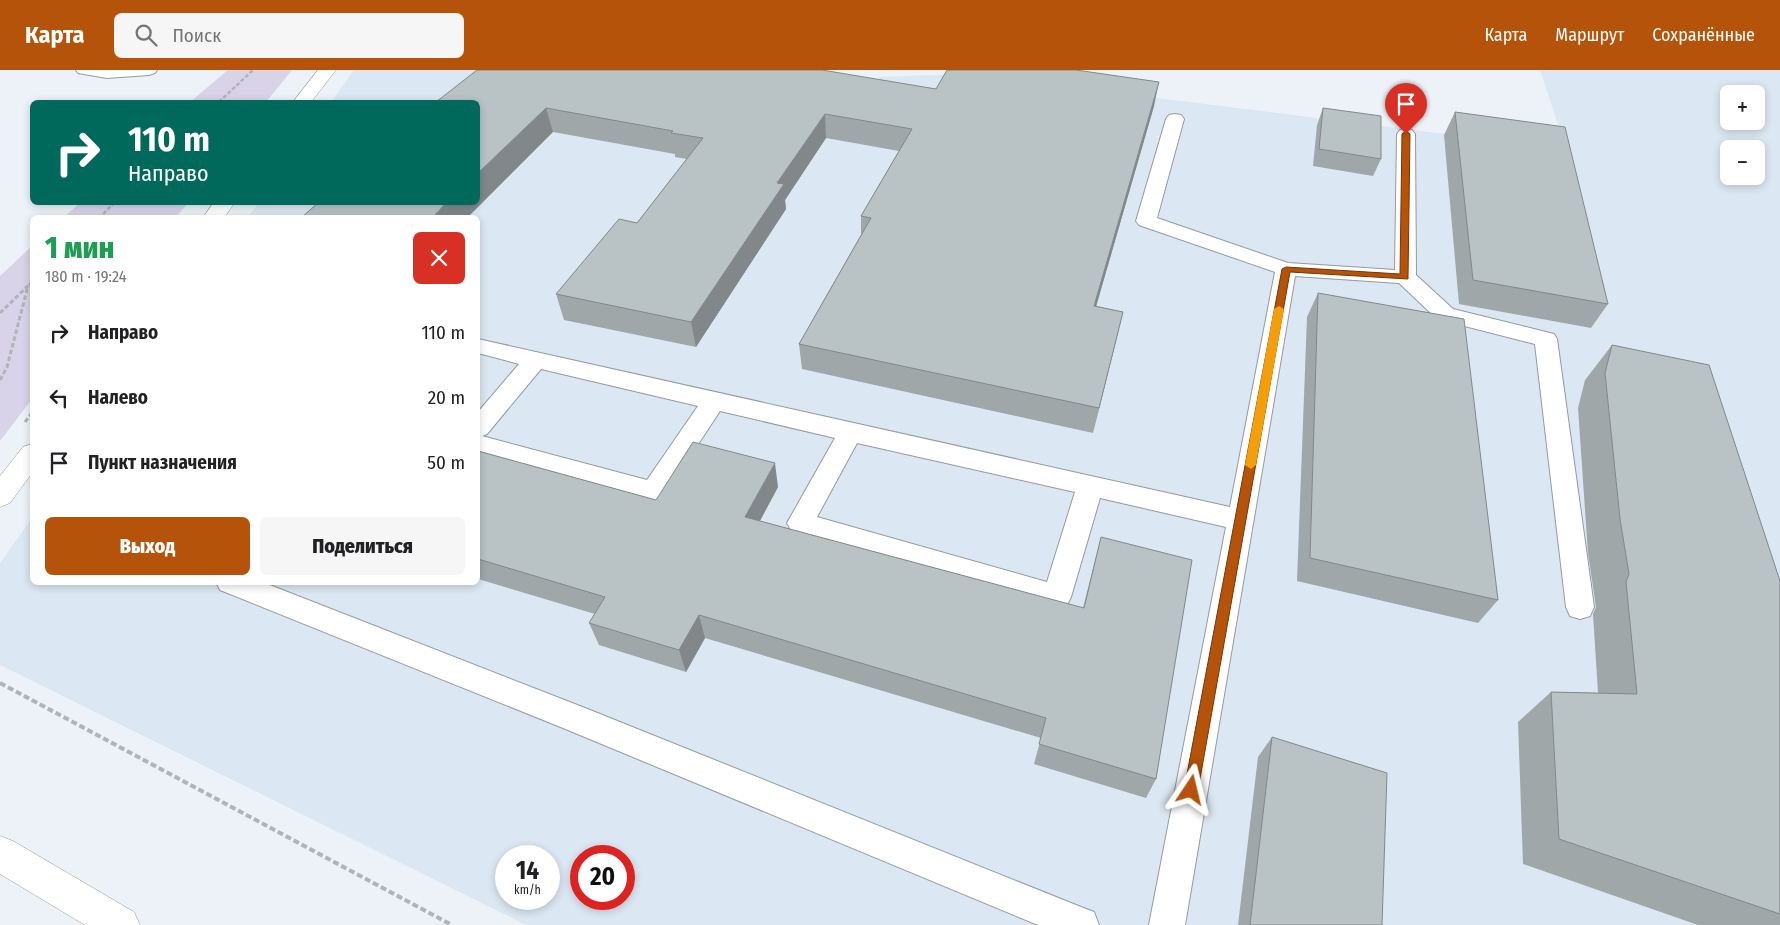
<!DOCTYPE html>
<html lang="ru">
<meta charset="utf-8">
<style>
body{margin:0;font-family:"Fira Sans Condensed",sans-serif;background:#f6f6f6;color:#202124;height:100vh;display:flex;flex-direction:column;font-size:19px;white-space:nowrap}
*{box-sizing:border-box;margin:0}
p{font-size:16px;color:#757577}
.icon{flex:none;width:28px;height:28px;fill:none;stroke:currentColor;stroke-width:2;stroke-linecap:round;stroke-linejoin:round}
.map{position:relative;flex:1;overflow:hidden}
.details{position:absolute;left:30px;top:145px;width:450px;height:370px;display:flex;flex-direction:column;background:#fff;border-radius:8px;box-shadow:0 2px 8px #0003}
.details>*{flex:none}
.banner{position:absolute;left:30px;top:30px;width:450px;height:105px;border-radius:8px;box-shadow:0 2px 8px #0003;background:#00695c;color:#fff;overflow:hidden}
.fabs{position:absolute;left:1720px;top:15px;display:grid;gap:10px}
.fabs a{display:grid;place-items:center;width:45px;height:45px;border-radius:8px;background:#fff;box-shadow:0 2px 8px #0003;font-size:25px}
.speed{position:absolute;left:495px;top:775px;display:flex;gap:10px;font-size:25px;font-weight:700;text-align:center}
.speed>*{display:grid;place-content:center;width:65px;height:65px;border-radius:50%;background:#fff;box-shadow:0 2px 8px #0003;line-height:1}
.speed small{font-size:12px;font-weight:400}
.speed .limit{border:8px solid #d22;background:#fff;color:#111}
.pin{position:absolute;display:grid;place-items:center;width:42px;height:42px;color:#fff;margin:-51px -21px;border-radius:50% 50% 50% 0;rotate:-45deg;box-shadow:0 0 5px #0007}
.pin .icon{rotate:45deg}
.me{position:absolute;width:55px;margin:-28px;rotate:10deg;stroke-linejoin:round;filter:drop-shadow(0 0 4px #0008)}
.turn{display:flex;align-items:center;gap:18px;height:105px;padding:0 15px;font-size:22px}
.turn .icon{width:65px;height:65px;stroke-width:2.5}
.turn b{display:block;font-size:35px;line-height:42px}
.round{display:grid;place-items:center;flex:none;width:52px;height:52px;border-radius:8px;background:#f6f6f6}
.summary{display:flex;align-items:center;justify-content:space-between;height:85px;padding:0 15px}
h1{font-size:30px;font-weight:800;line-height:38px;color:#1e9e55}
.primary-button{display:flex;gap:10px;margin-top:auto;padding:10px 15px}
.primary-button a{flex:1;height:58px;border-radius:8px;background:#b45309;color:#fff;font-size:20px;font-weight:800;line-height:58px;text-align:center}
.primary-button a+a{background:#f6f6f6;color:#202124}
ul{padding:0;list-style:none}
li{display:flex;align-items:center;gap:15px;height:65px;padding:0 15px}
li div{flex:1}
li b{display:block;font-size:19px}
li em{font-style:normal}
header{display:flex;align-items:center;gap:30px;box-sizing:border-box;height:70px;padding:0 25px;background:#b45309;color:#fff}
header strong{font-size:24px}
nav{display:flex;gap:28px;margin-inline-start:auto;font-size:18px}
.search{width:350px;height:45px;background:#f6f6f6;display:flex;align-items:center;gap:12px;box-sizing:border-box;padding:0 18px;border-radius:8px;color:#757577;font-size:19px}
.map>svg:first-child{display:block}
.built{fill:#dbe7f2;fill-rule:evenodd}
.green{fill:#d8d3e8}
.lines{fill:none;stroke-linecap:round;stroke-linejoin:round}
.service-casing{stroke:#949aa0;stroke-width:2}
.tertiary-casing{stroke:#949aa0;stroke-width:1}
.path-far2{stroke:#afb4b9;stroke-width:2.5;stroke-dasharray:4 2;stroke-linecap:butt}
.path-far1{stroke:#afb4b9;stroke-width:3;stroke-dasharray:4.5 2.5;stroke-linecap:butt}
.path{stroke:#afb4b9;stroke-width:4;stroke-dasharray:6 3;stroke-linecap:butt}
.service{fill:#fff;fill-rule:evenodd}
.tertiary{fill:#fff;fill-rule:evenodd}
.wall{fill:#9fa7a9}
.shaded-wall{fill:#82888a}
.building{fill:#b9c2c5;stroke:#82888a}
.route{fill:#b45309;stroke:#753606}
.slow{fill:#f59e0b}
</style>
<header>
<strong>Карта</strong>
<div class="search"><svg class="icon" aria-label="search" viewBox="0 0 24 24"><circle cx="10" cy="10" r="6"/><path d="M15 15l6 6"/></svg>Поиск</div>
<nav><a>Карта</a><a>Маршрут</a><a>Сохранённые</a></nav>
</header>
<div class="map">
<svg width="1780" height="855" viewBox="0 0 1780 855">
<rect width="100%" height="100%" fill="#ecf2f8"/>
<path class="built" d="M354,0H688L868,34L879,7L963,4L1543,76H1565L1540,0H1780V855H526L0,595V493L32,448V512H478V148L248,147L259,133L478,132V32H331ZM1729,24H1756V51H1729ZM1729,79H1756V106H1729ZM506,786H549V829H506ZM581,786H624V829H581Z"/>
<g class="green">
<polygon points="228,0 292,0 266,32 190,32"/>
<polygon points="80,133 80,132 188,133 176,147 64,147"/>
<polygon points="32,176 32,329 0,371 0,206"/>
</g>
<g class="lines">
<g class="service-casing">
<g id="service">
<polygon points="76,0 157,0 155,3 149,5 107,8 78,3"/>
<path d="M1175,44L1181,45L1184,49L1157,148L1288,193L1395,200L1397,64L1400,60L1406,59L1412,60L1415,64L1416,205L1453,239L1554,264L1557,269L1594,537L1590,546L1580,549L1570,546L1566,537L1535,274L1437,249L1399,213L1295,206L1185,855H1149L1226,457L1100,428L1071,527L1067,535L1057,539L791,460L787,453L835,368L720,341L662,429L653,432L478,383V342L519,294L478,283V269L1230,437L1275,202L1139,155L1136,151L1166,49L1169,45ZM541,299L698,336L647,410L482,366L487,364ZM857,373L1075,422L1047,512L817,447Z"/>
<polygon points="216,512 262,512 585,638 1081,837 1094,842 1099,855 1038,855 563,658 220,520"/>
</g>
</g>
<g class="tertiary-casing">
<g id="tertiary">
<polygon points="318,0 336,0 311,32 293,32"/>
<polygon points="214,132 235,132 224,148 203,148"/>
<polygon points="32,374 32,403 10,433 0,437 0,406 23,377"/>
<polygon points="0,766 13,771 134,842 140,855 85,855 0,804"/>
</g>
</g>
<g class="path-far2">
<polyline points="219,32 253,0"/>
<polyline points="99,148 115,132"/>
<polyline points="29,215 32,212"/>
</g>
<g class="path-far1">
<polyline points="0,243 30,214"/>
<polyline points="0,310 7,297 28,216"/>
<polyline points="25,352 32,343"/>
</g>
<polyline class="path" points="0,613 452,855"/>
<use href="#service" class="service"/>
<use href="#tertiary" class="tertiary"/>
</g>
<g class="wall">
<polygon points="477,0 936,19 1154,36 1096,236 1123,242 1093,363 802,299 799,274 861,165 861,146 899,81 826,68 785,130 786,139 696,277 564,250 556,224 637,153 687,89 675,87 675,84 553,62"/>
<polygon points="1323,38 1381,89 1373,106 1313,96 1317,55"/>
<polygon points="1455,42 1608,234 1591,258 1459,234 1444,65"/>
<polygon points="1318,223 1498,530 1478,553 1297,511 1307,247"/>
<polygon points="1612,275 1780,511 1780,855 1698,855 1523,794 1518,652 1551,622 1598,623 1593,544 1596,537 1588,483 1578,338 1585,310"/>
<polygon points="478,381 656,430 778,417 760,451 1083,538 1101,467 1156,709 1146,728 1034,694 1041,668 705,568 686,602 599,575 589,553 595,544 478,509"/>
<polygon points="1272,667 1382,855 1238,855 1258,687"/>
</g>
<g class="shaded-wall">
<polygon points="1159,12 1154,36 1089,261 1094,236"/>
<polygon points="546,38 553,62 467,148 432,148 447,132 478,132 478,103"/>
<polygon points="825,44 826,68 785,130 786,139 696,277 691,252 777,113"/>
<polygon points="1123,242 1117,267 1093,363 1099,338"/>
<polygon points="775,393 778,417 749,471 745,447"/>
<polygon points="699,545 705,568 686,602 679,580"/>
</g>
<g class="building">
<polygon points="477,0 822,0 936,19 947,0 1076,0 1159,12 1094,236 1123,242 1099,338 799,274 871,148 861,146 912,59 825,44 777,113 784,114 691,252 556,224 619,149 637,153 703,68 671,63 673,61 546,38 478,103 478,32 436,32"/>
<polygon points="1323,38 1381,46 1381,89 1319,79"/>
<polygon points="1455,42 1565,57 1608,234 1473,210"/>
<polygon points="319,132 447,132 432,148 301,148"/>
<polygon points="1318,223 1464,249 1498,530 1310,488"/>
<polygon points="1612,275 1709,295 1780,511 1780,844 1559,769 1551,622 1637,624 1626,512 1629,504 1620,449 1605,303"/>
<polygon points="693,372 775,393 745,447 1084,538 1101,467 1192,490 1156,709 1039,674 1046,648 699,545 679,580 589,553 605,527 478,489 478,381 656,430"/>
<polygon points="1272,667 1387,703 1382,855 1250,855"/>
</g>
<polygon class="route" points="1406,61 1410,64 1408,209 1290,202 1198,720 1196,725 1191,727 1186,725 1184,720 1282,199 1286,197 1400,204 1402,64"/>
<polygon class="slow" points="1279,236 1284,239 1256,395 1251,399 1245,395 1274,239"/>
</svg>
<div class="fabs">
<a>+</a>
<a>−</a>
</div>
<div class="speed"><div>14<small>km/h</small></div><div class="limit">20</div></div>
<div class="pin" style="left:1406px;top:64px;background:#d93025"><svg class="icon" aria-label="arrive" viewBox="0 0 24 24"><path d="M6 21V4h12l-3 4 3 4H6"/></svg></div>
<svg class="me" style="left:1191px;top:720px" viewBox="-20 -20 40 40"><path d="M0-17L14 15 0 8-14 15z" fill="#b45309" stroke="#fff" stroke-width="4"/></svg>
<div class="banner">
<div class="turn"><svg class="icon" aria-label="right" viewBox="0 0 24 24"><path d="M7 20v-9h11M14 6l5 5-5 5"/></svg><div><b>110 m</b>Направо</div></div>
</div>
<section class="details">
<div class="summary"><div><h1>1 мин</h1><p>180 m · 19:24</p></div><a class="round" style="background:#d93025;color:#fff"><svg class="icon" aria-label="close" viewBox="0 0 24 24"><path d="M6 6l12 12M18 6L6 18"/></svg></a></div>
<ul>
<li><svg class="icon" aria-label="right" viewBox="0 0 24 24"><path d="M7 20v-9h11M14 6l5 5-5 5"/></svg><div><b>Направо</b></div><em>110 m</em></li>
<li><svg class="icon" aria-label="left" viewBox="0 0 24 24"><path d="M17 20v-9H6M10 6l-5 5 5 5"/></svg><div><b>Налево</b></div><em>20 m</em></li>
<li><svg class="icon" aria-label="arrive" viewBox="0 0 24 24"><path d="M6 21V4h12l-3 4 3 4H6"/></svg><div><b>Пункт назначения</b></div><em>50 m</em></li>
</ul>
<div class="primary-button"><a>Выход</a><a>Поделиться</a></div>
</section>
</div>
